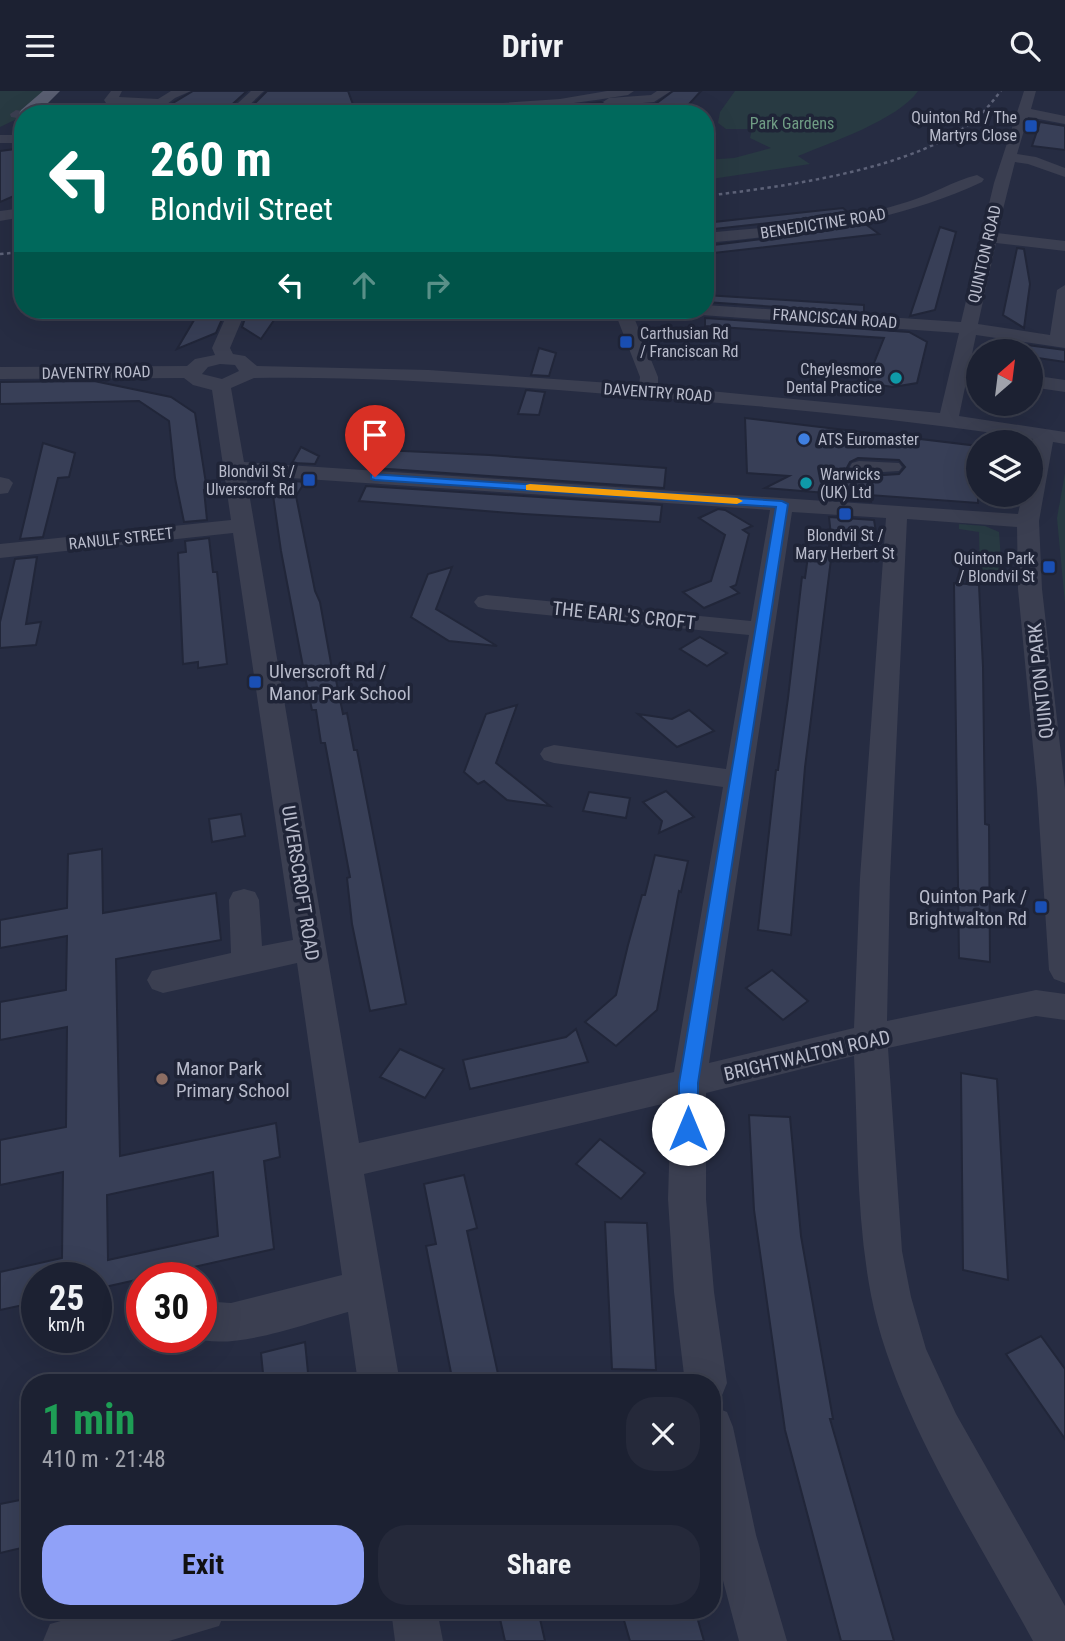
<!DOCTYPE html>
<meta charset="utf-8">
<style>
body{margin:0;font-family:"Roboto Condensed",sans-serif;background:#25293a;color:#f1f3f6;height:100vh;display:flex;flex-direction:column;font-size:26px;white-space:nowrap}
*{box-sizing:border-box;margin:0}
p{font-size:23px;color:#a0a3ac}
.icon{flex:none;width:38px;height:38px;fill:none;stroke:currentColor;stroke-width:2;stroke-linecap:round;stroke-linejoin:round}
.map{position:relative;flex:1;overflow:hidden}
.details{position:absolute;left:21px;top:1283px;width:700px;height:245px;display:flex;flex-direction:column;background:#1c2132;border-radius:28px;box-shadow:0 7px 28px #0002,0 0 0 2px #3a3e4d}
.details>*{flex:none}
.hud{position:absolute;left:14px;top:14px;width:700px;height:214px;border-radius:28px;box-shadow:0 7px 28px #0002,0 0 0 2px #3a3e4d;background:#00695c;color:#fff;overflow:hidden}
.needle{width:46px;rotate:28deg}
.controls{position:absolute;left:966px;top:248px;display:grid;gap:14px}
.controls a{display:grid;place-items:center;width:77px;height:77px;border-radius:50%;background:#1c2132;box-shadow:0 7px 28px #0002,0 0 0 2px #3a3e4d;font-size:35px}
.speed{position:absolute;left:21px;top:1171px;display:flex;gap:14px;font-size:35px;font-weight:700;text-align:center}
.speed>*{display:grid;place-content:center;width:91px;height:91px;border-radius:50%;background:#1c2132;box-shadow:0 7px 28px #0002,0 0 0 2px #3a3e4d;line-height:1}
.speed small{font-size:18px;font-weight:400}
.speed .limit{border:10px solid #d22;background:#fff;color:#111}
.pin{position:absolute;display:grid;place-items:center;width:60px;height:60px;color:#fff;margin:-72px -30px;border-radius:50% 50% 50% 0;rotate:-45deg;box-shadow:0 0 7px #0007}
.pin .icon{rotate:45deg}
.me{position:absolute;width:77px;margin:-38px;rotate:0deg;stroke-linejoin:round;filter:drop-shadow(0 0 5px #0008)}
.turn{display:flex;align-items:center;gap:24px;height:147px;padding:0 21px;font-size:32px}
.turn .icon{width:91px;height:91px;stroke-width:2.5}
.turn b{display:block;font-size:49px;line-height:60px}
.lanes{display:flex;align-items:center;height:66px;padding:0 21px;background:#0003;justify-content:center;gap:35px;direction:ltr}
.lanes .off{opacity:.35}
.round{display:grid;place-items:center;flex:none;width:74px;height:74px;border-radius:28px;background:#25293a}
.summary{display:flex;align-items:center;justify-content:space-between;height:119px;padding:0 21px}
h1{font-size:42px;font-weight:700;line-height:52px;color:#1e9e55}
.cta{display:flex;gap:14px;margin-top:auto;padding:14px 21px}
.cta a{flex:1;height:80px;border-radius:28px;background:#90a1f8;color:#111;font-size:28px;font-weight:700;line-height:80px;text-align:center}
.cta a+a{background:#25293a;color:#f1f3f6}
header{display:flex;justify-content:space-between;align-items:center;height:91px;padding:0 21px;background:#1c2132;font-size:32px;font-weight:700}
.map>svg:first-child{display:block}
.green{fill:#283a42}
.building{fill:#383f57;stroke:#212639;stroke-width:2;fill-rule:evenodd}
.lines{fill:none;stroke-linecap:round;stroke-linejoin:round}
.minor-tunnel{stroke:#3c4157;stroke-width:24;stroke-dasharray:24 12;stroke-linecap:butt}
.minor{fill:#3b3f51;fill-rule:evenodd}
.major{fill:#595e71;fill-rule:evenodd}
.rail{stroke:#5d6278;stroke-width:2.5;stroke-dasharray:3.5 3.5;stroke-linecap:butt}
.route{fill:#1a73e8;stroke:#114b97;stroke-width:2}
.slow{fill:#f59e0b}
.transit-dot{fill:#1a4fb4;stroke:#1f2437;stroke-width:2.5}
.culture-dot{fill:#0f9aa8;stroke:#1f2437;stroke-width:2.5}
.shop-dot{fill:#3f7fe0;stroke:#1f2437;stroke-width:2.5}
.education-dot{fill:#8d6e63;stroke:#1f2437;stroke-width:2.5}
.labels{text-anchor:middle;stroke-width:7;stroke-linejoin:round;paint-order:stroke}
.far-poi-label{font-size:16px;fill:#b8bbcb;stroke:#1f2437;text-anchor:end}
.far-park-label{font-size:16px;fill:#6f9c84;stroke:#1f2437}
.far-street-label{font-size:16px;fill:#b8bbcb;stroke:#1f2437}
.street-label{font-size:19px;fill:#b8bbcb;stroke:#1f2437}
.poi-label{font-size:19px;fill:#b8bbcb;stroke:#1f2437;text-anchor:start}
</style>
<header><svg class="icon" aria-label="menu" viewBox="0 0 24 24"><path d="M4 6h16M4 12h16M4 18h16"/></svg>Drivr<svg class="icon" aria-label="search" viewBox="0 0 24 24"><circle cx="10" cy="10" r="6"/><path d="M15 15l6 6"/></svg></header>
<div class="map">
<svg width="1065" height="1550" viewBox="0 0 1065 1550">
<rect width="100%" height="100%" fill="#262c42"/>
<g class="green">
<polygon points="0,0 52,0 23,25 0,36"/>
<path d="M735,0H918C899,28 830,52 798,65L810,73L705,89V69L734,67L771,57L750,47L752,38H726L718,32L720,21Z"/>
<polygon points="1065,382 1065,513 1057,427"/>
<polygon points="959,433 985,435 999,441 1003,494 980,491 979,441 959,438"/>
</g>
<g class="building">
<polygon points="193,0 247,0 226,19 208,23 192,23 173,12"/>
<polygon points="267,0 348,0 355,19 292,23 246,21"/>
<polygon points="673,0 701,0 680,23 547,23 559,16 601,11 609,18 654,14"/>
<polygon points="1040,31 1065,35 1065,59 1032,55"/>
<polygon points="23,57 23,101 0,111 0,60"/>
<polygon points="843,117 850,123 705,139 705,132"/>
<polygon points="864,132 879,143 705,163 705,155 812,142"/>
<polygon points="940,136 956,141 935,219 910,225"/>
<polygon points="1017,157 1024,158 1030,193 1024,237 1003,224"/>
<polygon points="705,204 864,214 864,222 705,211"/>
<polygon points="200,219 226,219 216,242 177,258"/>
<polygon points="248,219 281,219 261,248 242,236"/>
<polygon points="705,227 909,241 927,251 917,292 893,296 866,292 884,247 705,235"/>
<polygon points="1027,254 1065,259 1065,271 1031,266 1031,261 1001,260"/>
<polygon points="539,257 556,262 549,285 531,284"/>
<polygon points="94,290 171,306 195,322 207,399 204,399 207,429 184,431 175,387 169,330 139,310 0,313 0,291"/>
<polygon points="526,299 545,301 539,324 518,323"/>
<path d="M745,327L978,355V412L870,404L871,411L827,408L826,402L765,397L789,385L747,382ZM858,367L899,369L905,376L899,383L868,385L861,394H847L842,386L850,371Z"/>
<polygon points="43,352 75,362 69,386 58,387 43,446 20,448"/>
<polygon points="301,356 319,365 315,373 292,372"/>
<polygon points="382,359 489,364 666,377 664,397 374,377"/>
<polygon points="282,389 305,391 296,405 315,500 320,511 334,589 336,589 343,623 347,622 354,659 357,659 406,913 370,920 352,833 347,787 350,786 325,652 321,652 316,619 312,619 305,586 281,460 273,404"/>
<polygon points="366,395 662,414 660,431 524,423 359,410"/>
<polygon points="718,418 725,419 752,435 743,439 749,443 736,494 731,496 739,502 704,517 683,501 711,490 725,444 699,427"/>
<polygon points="829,426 874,429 877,447 831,444"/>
<polygon points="209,447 213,481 217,481 227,573 198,577 198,571 183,573 178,462 186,461 185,450"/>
<polygon points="809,458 832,460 805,676 791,844 758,839 776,679 778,679 788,607 802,486 805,487"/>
<polygon points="37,466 26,533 41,531 36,554 0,557 0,531 15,468"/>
<polygon points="452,476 436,518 497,555 449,550 411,526 428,483"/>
<polygon points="954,492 979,494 983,576 985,733 989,734 990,871 959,867"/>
<polygon points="700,546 727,562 707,575 680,558"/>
<polygon points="517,614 496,672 550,715 507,709 484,690 478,693 464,681 486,623"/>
<polygon points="689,619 714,640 677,656 638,623 672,628"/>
<polygon points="666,700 694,726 659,742 662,730 643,711"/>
<polygon points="589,701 630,707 626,727 583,720"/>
<polygon points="241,723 245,745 212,751 209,728"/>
<path d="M102,758L103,822L216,802L221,849L116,868L120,1065L276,1032L280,1066L264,1070L274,1158L96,1198V1186H37V1211L0,1219V1181L62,1167L63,1081L0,1094V1049L66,1036L67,936L0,949V911L66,899L67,845L0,857V829L67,817L68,763ZM213,1081L218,1145L108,1169L107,1104Z"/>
<polygon points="655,764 688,770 681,801 679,800 657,919 616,955 585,931 616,904 628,854 642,804 645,804"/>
<polygon points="772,879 808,910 783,929 746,897"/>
<polygon points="576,938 588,971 470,998 463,969 566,946"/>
<polygon points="400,958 444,978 425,1007 380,986"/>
<polygon points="961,982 997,988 1008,1189 963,1179"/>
<polygon points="749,1024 790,1026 801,1145 833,1328 830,1328 894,1550 841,1550 785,1339 754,1119"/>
<polygon points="600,1048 645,1082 621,1108 576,1073"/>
<polygon points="464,1084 477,1137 467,1140 500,1292 453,1292 426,1155 436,1153 424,1093"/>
<polygon points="605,1131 647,1132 656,1279 612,1278"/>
<polygon points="1041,1245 1065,1278 1065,1348 1006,1263"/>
<polygon points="305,1251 309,1292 264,1292 261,1262"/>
<polygon points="30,1407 30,1455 0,1462 0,1413"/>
<polygon points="498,1519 538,1519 545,1550 505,1550"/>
<polygon points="621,1519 695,1519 704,1550 630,1550"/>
</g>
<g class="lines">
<polyline class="minor-tunnel" points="854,388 856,404"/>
<g class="minor">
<polygon points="111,0 122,0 119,6 158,8 171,0 191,0 175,7 154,23 140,23 148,15 106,12 104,9"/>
<polygon points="251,0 264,0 240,23 226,23"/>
<path d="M607,0H634L628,4C551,17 474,23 396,23L402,19L560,8Z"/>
<polygon points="657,0 671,0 654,11 609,15 603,11 609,7 651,4"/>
<path d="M1024,0H1036L1031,18L1065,25V33L1028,26L1017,63L1036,66L1065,77V86L1028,73L1015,71L997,142L1065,150V160L996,152L978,233L1050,244L1057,199L1065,194V257L976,244L959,325L1065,341V353L1053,351L1039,430L1042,498L1065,698V892L1054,888L1049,879L1037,698L1018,498L1017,436L907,428L890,787L887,930L1036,899L1065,903V929L1036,925L888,957L902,1160L911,1206L926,1258L956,1323L1065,1515V1550H1033C977,1447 893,1319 871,1204C856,1126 858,1044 854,965L706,1002V1108L714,1201L727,1292L721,1307L712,1310V1292H685L674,1201L668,1108L671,1011L364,1083L400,1292H358L348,1221C307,1232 230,1262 192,1246H201V1210L231,1212L342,1184L297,872L163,902L152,898L147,889L152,880L231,862L229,809L233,801L244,798L255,801L259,809L262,855L293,849L233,442L0,467V453L231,429L212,299L193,294L184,287L0,288V276L187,275L195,268L215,264L212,257L229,219H246L230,257L233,263L245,265L257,275L429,279L639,294L640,286L614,219H631L658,286V295L940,322L959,242L701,224L692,219H705V214L961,231L994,92ZM220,273L235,274L239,280L222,288L202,283L208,276ZM254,287C372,285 490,294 608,303C742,313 875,325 1008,344L1033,348L1031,404H1022L1018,423L244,371L231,297ZM246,384L770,419L751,530L486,504L478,506L474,511L478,516L486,518L749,544L726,678L554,654L544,657L540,663L544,669L554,672L723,696L674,981L359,1052ZM792,421L886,427L860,787L854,937L709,972Z"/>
<polygon points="16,19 28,21 29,23 23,23 23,28 11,26 10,23"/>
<rect x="0" y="44" width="23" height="8"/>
<path d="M977,84L984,88L982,91C894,132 801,143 705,152V142C773,136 842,132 907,111C931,104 953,90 977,84Z"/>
<polygon points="23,117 23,126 0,130 0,120"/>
<polygon points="1031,284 1065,289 1065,301 1031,296"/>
<polygon points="859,370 899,372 902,376 899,380 867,382 861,391 847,391 844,387 852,372"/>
<polygon points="0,386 9,388 13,392 8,402 0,403"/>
<polygon points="712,1315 727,1321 733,1336 756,1444 787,1550 739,1550 712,1448"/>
<polygon points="100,1519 226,1519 219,1535 169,1550 43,1550 50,1533"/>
<polygon points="391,1519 437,1519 443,1550 395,1550"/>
</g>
<polygon class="major" points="43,0 60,0 37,23 23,23 21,27 19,23 21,19"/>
<g class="rail">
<path d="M705,105C781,96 923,78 980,24C988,17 994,8 1001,0"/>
<polyline points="0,163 23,161"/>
</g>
</g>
<polygon class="route" points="371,383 782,410 788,413 698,992 698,1038 695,1044 688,1047 681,1044 679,1038 679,992 776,416 375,389 371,388"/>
<polygon class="slow" points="530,393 737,407 743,410 737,413 526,399 526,394"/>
<g class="transit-dot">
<rect x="1024" y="28" width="14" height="14" rx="3.5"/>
<rect x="619" y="244" width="14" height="14" rx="3.5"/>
<rect x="302" y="382" width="14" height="14" rx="3.5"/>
<rect x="838" y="416" width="14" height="14" rx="3.5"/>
<rect x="1042" y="469" width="14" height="14" rx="3.5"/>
<rect x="248" y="584" width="14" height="14" rx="3.5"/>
<rect x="1034" y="809" width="14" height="14" rx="3.5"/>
</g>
<g class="culture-dot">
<circle cx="896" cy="287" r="7"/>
<circle cx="806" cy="392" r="7"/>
</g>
<circle class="shop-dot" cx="804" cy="348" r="7"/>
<circle class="education-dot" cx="162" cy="988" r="7"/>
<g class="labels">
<g class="far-poi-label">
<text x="1017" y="32">Quinton Rd / The<tspan x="1017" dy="18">Martyrs Close</tspan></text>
<text x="640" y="248" text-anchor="start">Carthusian Rd<tspan x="640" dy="18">/ Franciscan Rd</tspan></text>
<text x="882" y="284">Cheylesmore<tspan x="882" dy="18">Dental Practice</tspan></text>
<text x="818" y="354" text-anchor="start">ATS Euromaster</text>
<text x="295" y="386">Blondvil St /<tspan x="295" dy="18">Ulverscroft Rd</tspan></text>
<text x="820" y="389" text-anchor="start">Warwicks<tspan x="820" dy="18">(UK) Ltd</tspan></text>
<text x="845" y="450" text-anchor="middle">Blondvil St /<tspan x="845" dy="18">Mary Herbert St</tspan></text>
<text x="1035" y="473">Quinton Park<tspan x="1035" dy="18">/ Blondvil St</tspan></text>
</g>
<g class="far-park-label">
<text x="792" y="38">Park Gardens</text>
</g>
<g class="far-street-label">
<text transform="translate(823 132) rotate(-9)" y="6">BENEDICTINE ROAD</text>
<text transform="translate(984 163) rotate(-77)" y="6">QUINTON ROAD</text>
<text transform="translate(835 227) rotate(4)" y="6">FRANCISCAN ROAD</text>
<text transform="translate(96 281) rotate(-1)" y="6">DAVENTRY ROAD</text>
<text transform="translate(658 301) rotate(4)" y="6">DAVENTRY ROAD</text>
<text transform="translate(121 447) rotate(-6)" y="6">RANULF STREET</text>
</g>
<g class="street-label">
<text transform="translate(624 524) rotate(6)" y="7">THE EARL'S CROFT</text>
<text transform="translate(1040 590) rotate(-96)" y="7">QUINTON PARK</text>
<text transform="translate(301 792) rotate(81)" y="7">ULVERSCROFT ROAD</text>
<text transform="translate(807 964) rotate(-13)" y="7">BRIGHTWALTON ROAD</text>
</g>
<g class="poi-label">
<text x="269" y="587">Ulverscroft Rd /<tspan x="269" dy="22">Manor Park School</tspan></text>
<text x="1027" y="812" text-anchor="end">Quinton Park /<tspan x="1027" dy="22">Brightwalton Rd</tspan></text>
<text x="176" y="984">Manor Park<tspan x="176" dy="22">Primary School</tspan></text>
</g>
</g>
</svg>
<div class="controls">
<a><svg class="needle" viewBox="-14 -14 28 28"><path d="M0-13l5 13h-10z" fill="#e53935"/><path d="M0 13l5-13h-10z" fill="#a0a3ac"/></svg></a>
<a><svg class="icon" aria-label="layers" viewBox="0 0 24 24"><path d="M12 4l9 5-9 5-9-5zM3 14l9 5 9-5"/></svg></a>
</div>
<div class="speed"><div>25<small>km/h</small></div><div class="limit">30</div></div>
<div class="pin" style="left:375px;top:386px;background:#d93025"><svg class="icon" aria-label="arrive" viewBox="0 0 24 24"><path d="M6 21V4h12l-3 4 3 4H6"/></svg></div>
<svg class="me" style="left:688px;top:1038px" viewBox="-20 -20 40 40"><circle r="19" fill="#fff"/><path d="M0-13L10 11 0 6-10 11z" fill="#1a73e8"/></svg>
<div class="hud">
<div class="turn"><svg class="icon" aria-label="left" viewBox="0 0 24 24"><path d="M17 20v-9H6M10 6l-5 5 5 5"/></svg><div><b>260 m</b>Blondvil Street</div></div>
<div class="lanes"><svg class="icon" aria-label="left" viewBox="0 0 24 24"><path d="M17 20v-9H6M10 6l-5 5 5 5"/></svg><svg class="icon off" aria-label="ahead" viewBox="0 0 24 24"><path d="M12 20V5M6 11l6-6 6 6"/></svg><svg class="icon off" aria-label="right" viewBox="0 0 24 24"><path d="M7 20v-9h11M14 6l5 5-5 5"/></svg></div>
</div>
<section class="details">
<div class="summary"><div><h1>1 min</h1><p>410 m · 21:48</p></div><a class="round"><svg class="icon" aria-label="close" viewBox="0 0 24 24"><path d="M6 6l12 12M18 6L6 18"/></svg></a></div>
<div class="cta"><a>Exit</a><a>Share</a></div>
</section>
</div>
